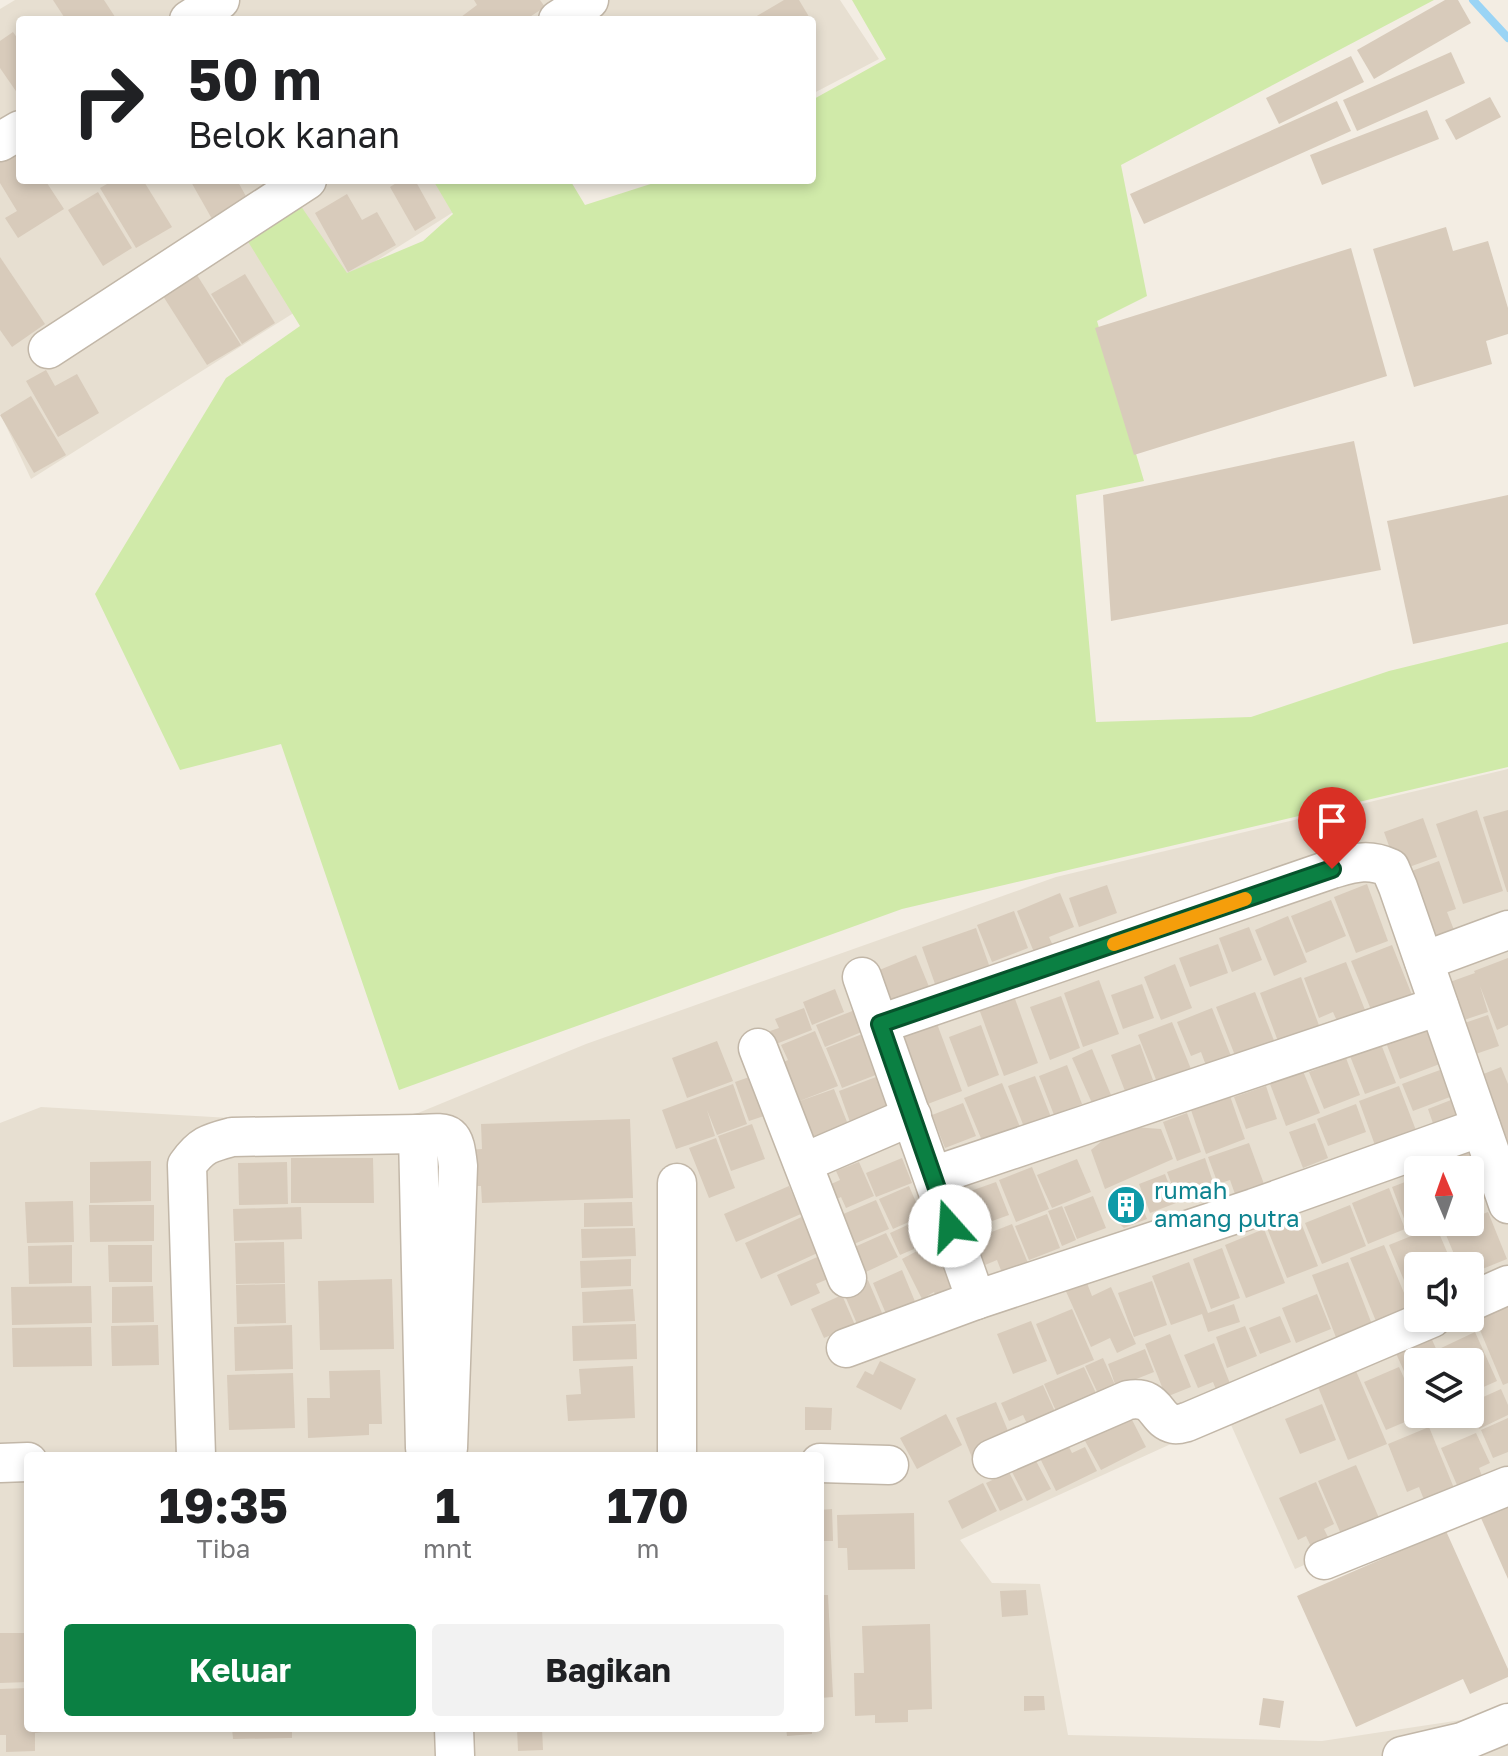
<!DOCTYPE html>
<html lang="id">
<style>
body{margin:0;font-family:"Golos Text",sans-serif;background:#f2f2f2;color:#202124;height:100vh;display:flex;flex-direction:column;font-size:30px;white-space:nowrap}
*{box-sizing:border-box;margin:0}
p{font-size:26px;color:#757577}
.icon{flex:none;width:44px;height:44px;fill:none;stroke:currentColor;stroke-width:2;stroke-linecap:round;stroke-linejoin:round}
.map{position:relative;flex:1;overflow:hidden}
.panel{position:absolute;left:24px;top:1452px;width:800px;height:280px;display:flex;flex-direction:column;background:#fff;border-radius:8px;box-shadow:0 4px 12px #0003}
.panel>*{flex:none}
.guide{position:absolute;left:16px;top:16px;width:800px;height:168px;border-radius:8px;box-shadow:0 4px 12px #0003;background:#fff;color:#202124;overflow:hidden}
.needle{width:52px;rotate:358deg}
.tools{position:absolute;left:1404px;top:1156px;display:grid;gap:16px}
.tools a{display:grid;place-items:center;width:80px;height:80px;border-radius:8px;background:#fff;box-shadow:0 4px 12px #0003;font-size:40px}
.pin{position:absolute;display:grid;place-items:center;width:68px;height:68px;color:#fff;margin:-82px -34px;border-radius:50% 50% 50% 0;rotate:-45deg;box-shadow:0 0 8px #0007}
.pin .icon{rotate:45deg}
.me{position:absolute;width:88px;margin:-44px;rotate:341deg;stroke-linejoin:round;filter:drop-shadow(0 0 6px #0008)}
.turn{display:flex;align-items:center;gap:28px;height:168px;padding:0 40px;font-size:36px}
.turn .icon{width:104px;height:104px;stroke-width:2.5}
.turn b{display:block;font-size:56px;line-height:68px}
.eta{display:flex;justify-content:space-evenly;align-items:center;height:136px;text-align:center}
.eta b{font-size:48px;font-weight:700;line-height:56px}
.cta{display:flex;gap:16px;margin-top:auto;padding:16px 40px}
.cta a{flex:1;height:92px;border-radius:8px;background:#0b8043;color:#fff;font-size:32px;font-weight:700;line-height:92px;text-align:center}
.cta a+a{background:#f2f2f2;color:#202124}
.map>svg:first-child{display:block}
.residential{fill:#e7dfd1;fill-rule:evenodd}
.green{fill:#d0eaa9}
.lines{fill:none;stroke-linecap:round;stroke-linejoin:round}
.stream{stroke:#9ad4f5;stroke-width:8}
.building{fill:#d8cbbb}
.minor-casing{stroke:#c2b7a8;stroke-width:41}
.minor{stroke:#fff;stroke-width:38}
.route-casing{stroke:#07532c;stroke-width:20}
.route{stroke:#0b8043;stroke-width:14}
.slow{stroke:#f59e0b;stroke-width:14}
.labels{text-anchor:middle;stroke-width:7;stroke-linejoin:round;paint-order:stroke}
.culture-label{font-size:24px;fill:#0d838f;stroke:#fff;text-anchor:start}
</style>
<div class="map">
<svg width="1508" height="1756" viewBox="0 0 1508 1756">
<rect width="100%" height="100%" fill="#f3ede3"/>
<g class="residential">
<polygon points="15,0 840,0 879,59 812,94 812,20 20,20 20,180 504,180 31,479 0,413 0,9"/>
<path d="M1508,769V1476L1295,1569L1228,1418L960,1540L992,1583L1040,1584L1068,1735L1322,1741L1501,1714L1508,1711V1756H0V1123L41,1107L384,1127L586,1044L1056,877ZM1418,1170H1470V1222H1418ZM1418,1266H1470V1318H1418ZM1418,1362H1470V1414H1418ZM28,1456H820V1728H28Z"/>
</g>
<polygon class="green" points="852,0 1434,0 1121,165 1147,296 1097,321 1144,481 1076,495 1096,722 1251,717 1389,671 1508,642 1508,767 902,909 399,1090 281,744 180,770 95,594 226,378 300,326 247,240 296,199 347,273 423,241 453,214 433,180 570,180 585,205 663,180 812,180 812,100 886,59"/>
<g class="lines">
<polyline class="stream" points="1473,0 1508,38"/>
</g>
<g class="building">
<polygon points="53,0 104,0 117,20 66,20"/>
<polygon points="474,0 540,0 545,7 525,20 463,20 461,17 477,5"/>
<polygon points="784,0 799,0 811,20 750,20"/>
<polygon points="1445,0 1458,0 1471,23 1374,79 1357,50"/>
<polygon points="13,32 20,42 20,97 0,68 0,41"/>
<polygon points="1451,52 1465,83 1357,131 1343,100"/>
<polygon points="1351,56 1364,82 1279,124 1266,98"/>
<polygon points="1490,97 1501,117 1456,140 1445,120"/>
<polygon points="1337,101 1351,131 1144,224 1130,194"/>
<polygon points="1427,110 1439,139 1322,185 1310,155"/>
<polygon points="20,147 20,180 45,180 64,209 18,238 5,218 17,211 0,183 0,160"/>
<polygon points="114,180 143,180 172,227 136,248 100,188"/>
<polygon points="190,180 237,180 248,200 212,219"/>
<polygon points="401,180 415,180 436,218 415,231 390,187"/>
<polygon points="98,192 132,248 103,266 68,210"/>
<polygon points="347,194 362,220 377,212 396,245 348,272 315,213"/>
<polygon points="1446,227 1453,251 1488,241 1508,308 1508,334 1486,341 1492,364 1414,387 1373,249"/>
<polygon points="1351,248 1387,376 1134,455 1095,328"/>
<polygon points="0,257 45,324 12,347 0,330"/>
<polygon points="245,274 275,323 242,344 211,294"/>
<polygon points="197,275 241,345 207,365 163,296"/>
<polygon points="46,370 55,386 77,374 99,413 58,437 26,381"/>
<polygon points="31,396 66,455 34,473 0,415"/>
<polygon points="1354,441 1381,570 1111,621 1103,495"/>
<polygon points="1508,495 1508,624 1413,644 1387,521"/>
<polygon points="1477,810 1503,891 1463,904 1436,824"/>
<polygon points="1508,810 1508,892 1507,892 1483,817"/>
<polygon points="1423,818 1437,857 1398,871 1384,832"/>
<polygon points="1439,861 1456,909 1447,912 1454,930 1422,942 1398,876"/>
<polygon points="1367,884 1388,941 1356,953 1334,897"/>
<polygon points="1107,885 1117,913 1079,927 1069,898"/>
<polygon points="1060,893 1074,927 1049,937 1055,950 1036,957 1017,911"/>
<polygon points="1331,900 1346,936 1306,953 1291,916"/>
<polygon points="1014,911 1028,948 992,962 977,925"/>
<polygon points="1288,916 1307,962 1274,976 1255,930"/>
<polygon points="1249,927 1262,960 1232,972 1219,938"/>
<polygon points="976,928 989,965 935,984 922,947"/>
<polygon points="1218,944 1228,973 1190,987 1179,958"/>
<polygon points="1392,945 1412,995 1372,1012 1351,961"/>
<polygon points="916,955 932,994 888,1012 872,973"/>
<polygon points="1508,958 1508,1025 1497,1030 1480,986 1488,1012 1449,1025 1436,987 1475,973 1474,971"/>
<polygon points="1346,962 1365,1010 1337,1021 1333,1012 1319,1018 1304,978"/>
<polygon points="1175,964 1192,1008 1161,1020 1144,977"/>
<polygon points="1301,977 1320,1028 1279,1044 1260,993"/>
<polygon points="1099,980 1119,1034 1083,1047 1064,993"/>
<polygon points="1142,984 1154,1018 1123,1029 1111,995"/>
<polygon points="835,989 844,1012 812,1025 803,1002"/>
<polygon points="1255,992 1275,1043 1236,1058 1216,1007"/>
<polygon points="1014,996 1038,1063 1004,1076 979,1009"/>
<polygon points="1061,996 1080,1048 1050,1060 1030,1007"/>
<polygon points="804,1008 812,1030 776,1044 770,1031 779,1028 775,1019"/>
<polygon points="1212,1008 1233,1061 1208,1071 1201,1052 1191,1056 1177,1022"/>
<polygon points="855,1010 864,1031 825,1047 816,1025"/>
<polygon points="1488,1015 1499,1046 1461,1059 1450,1028"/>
<polygon points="936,1021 962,1091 925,1105 898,1035"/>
<polygon points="1172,1022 1193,1074 1159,1087 1138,1035"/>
<polygon points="1430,1023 1445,1062 1400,1079 1385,1040"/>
<polygon points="981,1025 999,1075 968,1087 949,1037"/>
<polygon points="815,1031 838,1086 797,1102 834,1089 853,1137 809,1154 777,1065 788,1060 781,1045"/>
<polygon points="870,1031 886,1071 842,1088 826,1048"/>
<polygon points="717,1041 733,1081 687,1098 672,1058"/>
<polygon points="1140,1044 1153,1080 1125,1091 1111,1055"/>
<polygon points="1381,1044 1396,1083 1365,1094 1350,1056"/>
<polygon points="1092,1049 1111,1095 1092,1103 1072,1058"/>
<polygon points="1346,1058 1360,1095 1324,1109 1309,1072"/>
<polygon points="1067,1065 1082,1104 1054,1115 1039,1076"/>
<polygon points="1501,1067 1508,1084 1508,1152 1471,1079"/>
<polygon points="1440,1070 1450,1097 1413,1111 1402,1084"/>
<polygon points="1303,1071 1320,1113 1286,1126 1270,1084"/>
<polygon points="755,1075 770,1114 749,1121 735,1082"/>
<polygon points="1035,1076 1051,1117 1024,1127 1008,1086"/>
<polygon points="876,1077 893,1122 855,1136 839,1091"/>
<polygon points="1002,1083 1020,1127 983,1143 964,1098"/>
<polygon points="733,1084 747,1124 717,1135 707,1110 715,1136 676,1149 662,1110"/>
<polygon points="1266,1086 1277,1119 1246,1129 1234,1097"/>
<polygon points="1399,1086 1417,1133 1376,1148 1359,1101"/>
<polygon points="1230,1096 1245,1139 1206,1154 1191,1110"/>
<polygon points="1451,1100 1460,1120 1435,1129 1428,1109"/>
<polygon points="963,1103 976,1136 945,1148 932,1115"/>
<polygon points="1356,1104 1366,1132 1328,1146 1317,1119"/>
<polygon points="1187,1113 1201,1152 1177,1161 1163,1122"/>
<polygon points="630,1119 633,1198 482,1203 481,1186 469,1186 468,1150 482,1149 481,1124"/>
<polygon points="1315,1123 1328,1158 1303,1168 1289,1132"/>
<polygon points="752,1124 765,1159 731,1171 718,1136"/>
<polygon points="1120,1126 1161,1129 1173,1159 1105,1189 1091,1150"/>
<polygon points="716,1138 735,1188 709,1198 689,1148"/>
<polygon points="1249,1143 1264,1184 1235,1194 1230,1180 1218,1184 1208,1157"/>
<polygon points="1466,1146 1486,1198 1470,1204 1470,1170 1441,1170 1436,1158"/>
<polygon points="291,1158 373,1158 374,1203 291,1203"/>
<polygon points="902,1158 912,1183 876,1197 866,1173"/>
<polygon points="1205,1158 1215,1188 1178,1201 1167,1172"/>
<polygon points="1077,1159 1091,1192 1052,1208 1037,1175"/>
<polygon points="151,1161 151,1201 90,1203 90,1162"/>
<polygon points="287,1162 288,1204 239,1205 238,1163"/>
<polygon points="859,1162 874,1196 846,1208 841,1197 835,1200 829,1185 840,1180 836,1171"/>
<polygon points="1032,1167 1049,1209 1016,1222 999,1180"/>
<polygon points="1165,1174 1176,1203 1150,1213 1139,1184"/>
<polygon points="1418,1177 1418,1222 1424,1222 1408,1229 1392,1187"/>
<polygon points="996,1182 1009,1215 978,1226 965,1193"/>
<polygon points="789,1186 801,1214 736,1242 724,1214"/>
<polygon points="909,1186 922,1216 893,1229 879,1199"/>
<polygon points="1134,1187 1147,1219 1124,1228 1109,1214 1111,1196"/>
<polygon points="1389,1188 1405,1229 1368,1244 1352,1203"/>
<polygon points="1093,1196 1106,1228 1077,1239 1064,1207"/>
<polygon points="876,1200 889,1229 854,1244 841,1215"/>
<polygon points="73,1201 74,1242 27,1243 25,1202"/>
<polygon points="632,1202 633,1226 584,1227 584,1203"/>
<polygon points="89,1205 154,1205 154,1241 90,1242"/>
<polygon points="1350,1205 1366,1246 1322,1264 1305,1223"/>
<polygon points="1062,1206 1076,1240 1062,1246 1048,1211"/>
<polygon points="301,1207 302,1239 234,1241 233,1209"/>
<polygon points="1488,1212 1507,1259 1470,1274 1470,1266 1459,1266 1444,1230 1463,1222 1470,1222 1470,1219"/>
<polygon points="808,1214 824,1250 761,1279 745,1243"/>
<polygon points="1047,1214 1060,1248 1029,1260 1015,1226"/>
<polygon points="1298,1215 1318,1266 1287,1278 1267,1228"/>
<polygon points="925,1217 935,1240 900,1255 890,1233"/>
<polygon points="1012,1224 1028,1263 1002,1273 997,1260 985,1265 974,1239"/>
<polygon points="1436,1226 1453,1266 1418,1266 1418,1297 1412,1299 1389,1245"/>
<polygon points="635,1228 636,1256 582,1258 581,1229"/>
<polygon points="1264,1229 1285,1283 1246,1298 1225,1245"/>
<polygon points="886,1233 898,1257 853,1278 841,1253"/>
<polygon points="284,1242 285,1283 236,1284 235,1243"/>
<polygon points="932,1243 958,1294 940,1303 934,1292 922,1299 902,1259"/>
<polygon points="72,1245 72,1283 29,1284 28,1246"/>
<polygon points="108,1245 152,1245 152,1282 109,1282"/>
<polygon points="1384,1245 1412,1312 1378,1326 1350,1258"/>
<polygon points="1222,1248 1240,1298 1211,1309 1193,1259"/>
<polygon points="824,1254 835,1276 816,1284 820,1293 791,1306 777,1275"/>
<polygon points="631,1259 631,1286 581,1288 580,1261"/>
<polygon points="1189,1262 1208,1313 1234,1304 1240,1322 1208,1332 1202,1314 1171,1325 1152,1276"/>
<polygon points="1348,1262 1373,1327 1337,1340 1312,1275"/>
<polygon points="902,1270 921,1316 892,1328 873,1283"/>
<polygon points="1085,1278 1092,1296 1111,1287 1136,1344 1117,1353 1110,1338 1091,1347 1064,1287"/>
<polygon points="392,1279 394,1349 320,1350 318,1281"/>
<polygon points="868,1280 885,1320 860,1331 843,1291"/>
<polygon points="1152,1281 1167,1325 1134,1337 1118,1293"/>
<polygon points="285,1284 286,1323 237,1324 236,1285"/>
<polygon points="91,1286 92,1323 12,1325 11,1287"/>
<polygon points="153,1286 154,1322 112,1323 112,1287"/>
<polygon points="633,1289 635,1321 583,1323 582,1292"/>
<polygon points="1317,1294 1331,1329 1296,1343 1282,1308"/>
<polygon points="842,1295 855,1325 824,1338 811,1309"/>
<polygon points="1508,1296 1508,1383 1503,1385 1472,1311"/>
<polygon points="1072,1309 1094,1360 1057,1375 1036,1324"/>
<polygon points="1280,1316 1291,1342 1260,1354 1249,1328"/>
<polygon points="1031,1321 1047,1361 1013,1374 997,1334"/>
<polygon points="636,1324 637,1359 573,1361 572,1326"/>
<polygon points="158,1325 159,1365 112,1366 111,1326"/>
<polygon points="292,1325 293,1369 235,1371 234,1327"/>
<polygon points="1245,1326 1257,1356 1227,1368 1216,1337"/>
<polygon points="91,1327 92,1366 13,1367 12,1328"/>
<polygon points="1475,1332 1497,1381 1470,1393 1470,1362 1445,1362 1439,1349"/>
<polygon points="1429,1333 1442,1362 1418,1362 1418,1402 1394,1349"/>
<polygon points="1170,1334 1191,1387 1166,1397 1145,1344"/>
<polygon points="1214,1343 1233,1391 1219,1397 1213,1382 1198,1388 1184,1355"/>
<polygon points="1145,1349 1154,1372 1116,1387 1108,1364"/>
<polygon points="1103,1358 1119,1394 1102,1402 1085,1366"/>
<polygon points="880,1361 916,1379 901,1410 856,1387 865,1371 873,1375"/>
<polygon points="633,1366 635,1418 568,1421 566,1395 581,1394 579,1369"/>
<polygon points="1084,1367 1100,1402 1060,1420 1044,1384"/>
<polygon points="1399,1367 1418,1409 1418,1414 1424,1414 1386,1430 1364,1382"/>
<polygon points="380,1370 382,1424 369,1424 369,1435 308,1438 307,1398 330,1398 329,1371"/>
<polygon points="1356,1371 1387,1444 1348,1460 1318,1387"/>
<polygon points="293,1373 295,1428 229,1430 227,1375"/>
<polygon points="1043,1385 1056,1414 1028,1426 1023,1415 1009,1421 1001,1403"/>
<polygon points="1501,1389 1508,1405 1508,1415 1479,1429 1470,1410 1470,1403"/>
<polygon points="996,1402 1013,1443 973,1460 956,1418"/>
<polygon points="1322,1404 1336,1440 1300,1454 1285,1419"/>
<polygon points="805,1407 832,1408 831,1430 805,1430"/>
<polygon points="946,1414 962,1445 917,1469 900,1438"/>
<polygon points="1130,1416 1146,1447 1101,1470 1084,1439"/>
<polygon points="1508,1418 1508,1452 1493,1458 1481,1430"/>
<polygon points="1429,1427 1456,1493 1426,1505 1419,1487 1407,1492 1388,1444"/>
<polygon points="1476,1433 1490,1463 1479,1468 1484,1482 1460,1492 1441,1448"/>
<polygon points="1065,1439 1072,1453 1085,1447 1097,1471 1056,1491 1037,1452"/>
<polygon points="1035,1459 1051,1489 1027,1501 1012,1472"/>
<polygon points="1356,1465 1383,1527 1345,1543 1318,1481"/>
<polygon points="1009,1472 1023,1500 1000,1511 986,1483"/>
<polygon points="1316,1482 1334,1524 1324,1529 1331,1543 1313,1551 1306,1536 1298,1540 1279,1498"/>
<polygon points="983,1483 997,1511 962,1529 948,1501"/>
<polygon points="1508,1496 1508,1579 1477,1509"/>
<polygon points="832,1509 833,1541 820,1541 820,1510"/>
<polygon points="914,1513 915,1569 848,1570 847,1548 838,1548 837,1515"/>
<polygon points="1446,1531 1508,1669 1508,1677 1470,1694 1463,1679 1356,1727 1297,1596"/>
<polygon points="1026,1590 1028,1615 1002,1617 1000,1591"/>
<polygon points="820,1595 828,1595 833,1697 820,1698"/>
<polygon points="930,1624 932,1709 908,1710 908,1722 875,1723 875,1715 855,1716 854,1673 864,1673 862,1626"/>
<polygon points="0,1633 28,1633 28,1682 0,1683"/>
<polygon points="28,1688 28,1728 43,1728 43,1732 35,1733 35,1751 6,1752 6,1735 0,1735 0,1689"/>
<polygon points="1024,1696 1044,1696 1045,1710 1024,1711"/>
<polygon points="1263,1698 1284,1701 1280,1728 1259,1725"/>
<polygon points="232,1728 292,1728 292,1738 233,1739"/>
<polygon points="517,1728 542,1728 543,1750 518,1751"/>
<polygon points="786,1728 812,1728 812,1734 787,1736"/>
</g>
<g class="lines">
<g class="minor-casing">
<g id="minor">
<polyline points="189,20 220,0"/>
<polyline points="558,20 589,0"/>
<polyline points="0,142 20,130"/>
<polyline points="48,349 307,180"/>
<polyline points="1424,961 1508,930"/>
<polyline points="862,977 976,1300"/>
<path d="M880,1024L1332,869C1354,863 1368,858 1390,868L1398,887L1508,1204"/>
<polyline points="758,1048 847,1278"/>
<polyline points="803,1163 912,1116"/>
<polyline points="933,1176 1439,1006"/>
<polyline points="677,1183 677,1456"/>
<polyline points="1470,1302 1508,1285"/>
<polyline points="846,1348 976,1300 1254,1208 1481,1127"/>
<path d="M425,1448L418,1134C452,1132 454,1131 458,1166L448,1448"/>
<path d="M196,1456L187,1165C201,1145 209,1143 232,1137L418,1134"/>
<path d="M992,1459L1128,1400C1159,1395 1154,1420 1174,1424C1178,1425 1183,1423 1187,1422L1432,1318"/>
<polyline points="0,1463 28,1462"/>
<polyline points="820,1463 889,1465"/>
<polyline points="1324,1560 1508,1486"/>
<polyline points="454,1728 455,1756"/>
<polyline points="1402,1756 1462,1742 1508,1723"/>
</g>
</g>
<use href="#minor" class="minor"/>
</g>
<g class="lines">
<g class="route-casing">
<polyline id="route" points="950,1226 880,1024 1332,869"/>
</g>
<use href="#route" class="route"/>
<polyline class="slow" points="1114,944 1245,899"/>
</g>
<defs>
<g id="building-disc" transform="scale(2)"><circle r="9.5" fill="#0f9aa8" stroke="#fff"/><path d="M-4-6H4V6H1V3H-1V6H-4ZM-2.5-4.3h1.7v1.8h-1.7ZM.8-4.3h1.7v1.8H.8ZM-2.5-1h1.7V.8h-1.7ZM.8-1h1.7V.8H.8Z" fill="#fff"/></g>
</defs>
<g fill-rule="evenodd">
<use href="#building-disc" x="1126" y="1205"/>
</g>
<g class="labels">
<g class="culture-label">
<text x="1154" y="1199">rumah<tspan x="1154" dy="28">amang putra</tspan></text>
</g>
</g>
</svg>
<div class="tools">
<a><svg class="needle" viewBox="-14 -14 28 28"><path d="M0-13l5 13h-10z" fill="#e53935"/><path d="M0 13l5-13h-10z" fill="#757577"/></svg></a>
<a><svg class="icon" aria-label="sound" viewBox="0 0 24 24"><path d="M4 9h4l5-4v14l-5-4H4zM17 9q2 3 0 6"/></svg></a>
<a><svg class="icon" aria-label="layers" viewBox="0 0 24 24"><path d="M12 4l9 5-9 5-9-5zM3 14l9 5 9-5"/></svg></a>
</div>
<div class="pin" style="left:1332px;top:869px;background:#d93025"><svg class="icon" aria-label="arrive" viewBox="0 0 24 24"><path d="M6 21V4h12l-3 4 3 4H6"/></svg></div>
<svg class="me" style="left:950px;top:1226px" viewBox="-20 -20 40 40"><circle r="19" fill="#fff"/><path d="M0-13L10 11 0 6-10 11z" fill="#0b8043"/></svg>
<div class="guide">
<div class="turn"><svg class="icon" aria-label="right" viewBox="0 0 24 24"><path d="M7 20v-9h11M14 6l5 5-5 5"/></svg><div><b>50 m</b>Belok kanan</div></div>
</div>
<section class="panel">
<div class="eta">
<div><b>19:35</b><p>Tiba</p></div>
<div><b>1</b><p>mnt</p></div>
<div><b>170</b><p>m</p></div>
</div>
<div class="cta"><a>Keluar</a><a>Bagikan</a></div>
</section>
</div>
